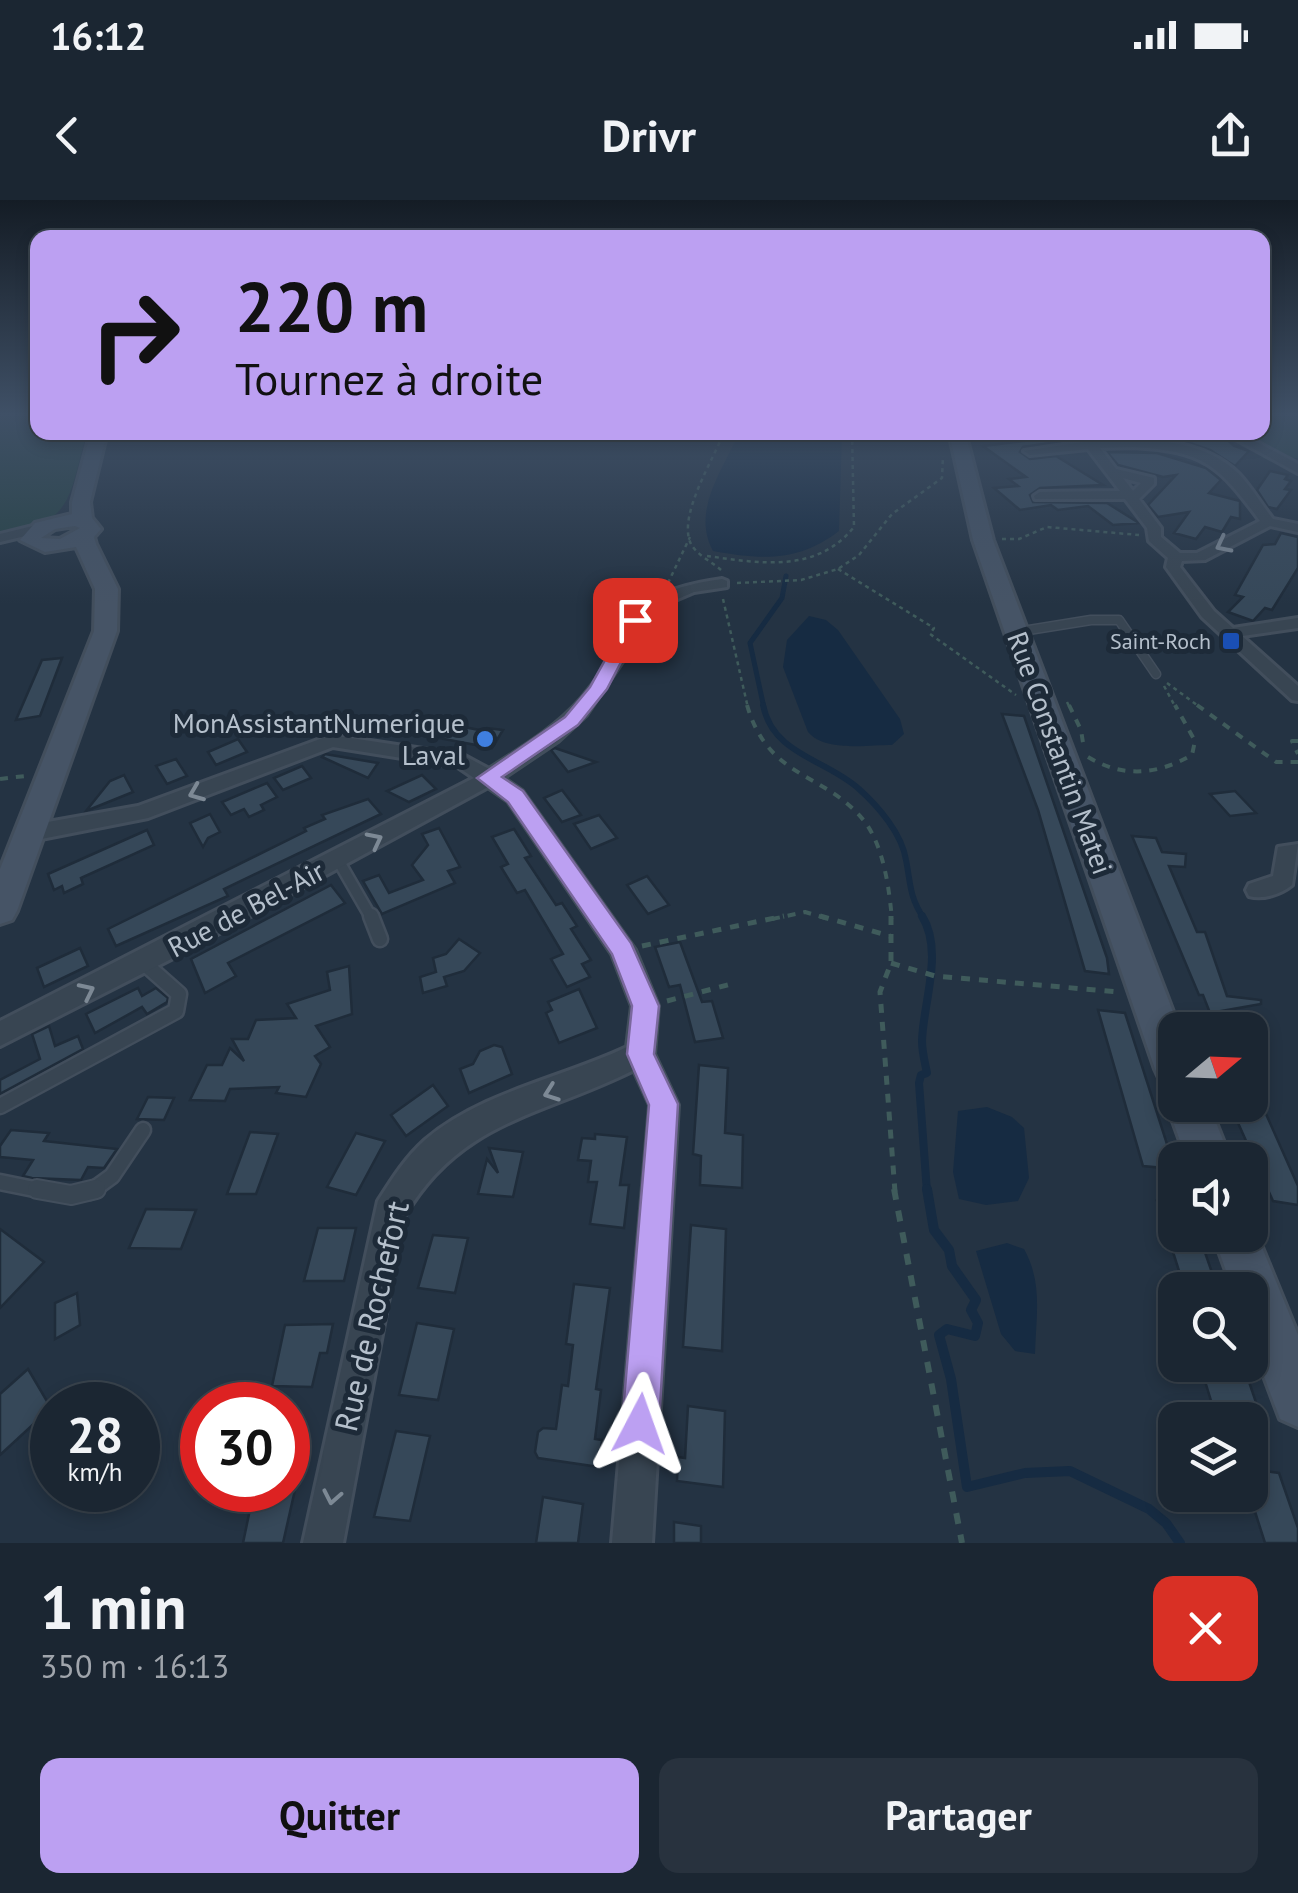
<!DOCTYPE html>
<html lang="fr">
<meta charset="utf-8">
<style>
body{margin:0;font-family:"PT Sans",sans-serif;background:#28323e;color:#f1f3f6;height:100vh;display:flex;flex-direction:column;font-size:38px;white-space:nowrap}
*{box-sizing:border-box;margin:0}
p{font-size:32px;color:#a0a5ac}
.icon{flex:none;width:55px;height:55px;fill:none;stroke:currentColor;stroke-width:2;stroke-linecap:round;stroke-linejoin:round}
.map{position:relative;height:1343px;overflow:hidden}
.drawer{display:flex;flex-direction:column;background:#1b2632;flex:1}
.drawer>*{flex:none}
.hud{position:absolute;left:30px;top:30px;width:1240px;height:210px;border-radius:20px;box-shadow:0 5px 15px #0003,0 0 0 2px #39434d;background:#bca0f2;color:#111;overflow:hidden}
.needle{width:65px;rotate:71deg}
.tools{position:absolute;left:1158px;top:812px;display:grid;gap:20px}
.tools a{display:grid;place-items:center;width:110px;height:110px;border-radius:20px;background:#1b2632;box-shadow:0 5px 15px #0003,0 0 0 2px #39434d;font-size:50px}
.speed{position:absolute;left:30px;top:1182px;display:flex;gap:20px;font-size:50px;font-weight:700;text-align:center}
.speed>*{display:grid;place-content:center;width:130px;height:130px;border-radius:50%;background:#1b2632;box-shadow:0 5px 15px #0003,0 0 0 2px #39434d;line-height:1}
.speed small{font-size:25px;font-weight:400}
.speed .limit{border:15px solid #d22;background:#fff;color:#111}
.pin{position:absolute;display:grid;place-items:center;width:85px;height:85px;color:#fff;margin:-42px;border-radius:20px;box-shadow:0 5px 15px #0006}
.me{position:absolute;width:110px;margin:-55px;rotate:4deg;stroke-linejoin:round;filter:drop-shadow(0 0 8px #0008)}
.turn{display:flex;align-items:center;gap:35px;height:210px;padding:0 40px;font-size:45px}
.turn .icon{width:130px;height:130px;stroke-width:2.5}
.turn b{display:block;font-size:70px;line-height:85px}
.round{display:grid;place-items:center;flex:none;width:105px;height:105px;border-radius:20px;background:#28323e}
.headline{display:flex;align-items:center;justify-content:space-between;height:170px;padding:0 40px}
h1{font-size:60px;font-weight:600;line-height:75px}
.cta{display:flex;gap:20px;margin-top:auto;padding:20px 40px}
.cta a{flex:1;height:115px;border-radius:20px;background:#bca0f2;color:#111;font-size:40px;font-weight:600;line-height:115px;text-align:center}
.cta a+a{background:#28323e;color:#f1f3f6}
.status{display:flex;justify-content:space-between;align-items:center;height:70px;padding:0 50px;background:#1b2632;direction:ltr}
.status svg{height:28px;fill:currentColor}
header{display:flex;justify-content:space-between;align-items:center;height:130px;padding:0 40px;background:#1b2632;font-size:45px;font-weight:600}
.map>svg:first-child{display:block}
.green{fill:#264244}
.water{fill:#162b42}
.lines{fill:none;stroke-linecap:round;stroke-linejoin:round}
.stream-far3{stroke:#162b42;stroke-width:5}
.stream-far2{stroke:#162b42;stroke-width:6}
.stream-far1{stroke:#162b42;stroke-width:8}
.stream{stroke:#162b42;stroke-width:10}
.building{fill:#364859;stroke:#1f2c3a;stroke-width:2.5}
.lane-far3-casing{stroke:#424e5c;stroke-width:11}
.lane-far2-casing{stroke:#424e5c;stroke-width:15}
.lane-far1-casing{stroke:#424e5c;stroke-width:19}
.lane-casing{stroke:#424e5c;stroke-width:22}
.street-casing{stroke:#424e5c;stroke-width:6}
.secondary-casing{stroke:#424e5c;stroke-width:6}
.path-far3{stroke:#3f5b5b;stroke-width:2.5;stroke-dasharray:4 4;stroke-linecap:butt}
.path-far2{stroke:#3f5b5b;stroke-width:4;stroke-dasharray:8 8;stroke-linecap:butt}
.path-far1{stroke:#3f5b5b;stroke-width:5;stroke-dasharray:9 9;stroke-linecap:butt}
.path{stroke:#3f5b5b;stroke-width:6;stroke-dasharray:11 11;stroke-linecap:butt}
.lane-far3{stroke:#384552;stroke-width:8}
.lane-far2{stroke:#384552;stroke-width:10}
.lane-far1{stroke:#384552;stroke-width:14}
.lane{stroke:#384552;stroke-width:18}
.street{fill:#384552;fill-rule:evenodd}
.secondary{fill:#465466;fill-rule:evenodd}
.oneway{stroke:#7d8995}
.route{fill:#bca0f2;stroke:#7a689d;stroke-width:2.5}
.transit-dot{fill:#1a4fb4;stroke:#1d2a38;stroke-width:4}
.shop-dot{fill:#3f7fe0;stroke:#1d2a38;stroke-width:4}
.labels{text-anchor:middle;stroke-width:10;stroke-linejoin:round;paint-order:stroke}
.far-poi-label{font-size:22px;fill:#b5c0cc;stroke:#1d2a38;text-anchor:end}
.poi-label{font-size:28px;fill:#b5c0cc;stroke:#1d2a38;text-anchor:end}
.street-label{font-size:28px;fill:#b5c0cc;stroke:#1d2a38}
.near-street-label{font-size:32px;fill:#b5c0cc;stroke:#1d2a38}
</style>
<div class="status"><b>16:12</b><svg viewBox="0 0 49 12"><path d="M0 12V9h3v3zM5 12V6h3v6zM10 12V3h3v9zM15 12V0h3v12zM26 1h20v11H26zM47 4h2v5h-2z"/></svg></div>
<header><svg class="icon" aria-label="back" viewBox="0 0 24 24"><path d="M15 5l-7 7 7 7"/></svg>Drivr<svg class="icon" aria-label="share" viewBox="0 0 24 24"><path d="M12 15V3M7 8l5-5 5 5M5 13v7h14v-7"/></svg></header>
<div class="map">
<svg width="1298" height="1343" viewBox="0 0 1298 1343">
<rect width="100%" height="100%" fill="#243343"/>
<g class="green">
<path d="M0,216H37L38,232L87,233C68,297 75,323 0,336Z"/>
<polygon points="1263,216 1298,216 1298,258 1265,259 1228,233 1262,232"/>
</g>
<g class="water">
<path d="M739,233H842L839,331C798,362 763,360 713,351C691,310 723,270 739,233Z"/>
<path d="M809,416L826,420L838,430L900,519L904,534L892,545C867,545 825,552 808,532L783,467L787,440Z"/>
<polygon points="987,907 1012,917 1024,928 1029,978 1018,1001 986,1005 959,999 953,972 958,911"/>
<path d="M1007,1043L1024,1049C1043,1083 1036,1116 1035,1154L1015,1151L1001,1134L976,1051Z"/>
</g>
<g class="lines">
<polyline class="stream-far3" points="764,508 750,443 782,398 786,376"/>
<path class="stream-far2" d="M763,505C773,555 826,559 859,589C879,607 902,634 906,660C911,685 909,696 924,719"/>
<path class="stream-far1" d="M922,716C944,751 923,803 922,841C922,852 925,863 927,873L921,875L919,883L927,992"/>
<polyline class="stream" points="927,989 934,1030 949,1050 952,1066 976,1100 971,1110 978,1123 975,1136 947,1129 939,1135 951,1179 967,1287 1025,1273 1070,1271 1149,1309 1166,1323 1180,1343"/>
</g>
<g class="building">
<polygon points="1158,232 1220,233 1234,246 1249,251 1235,266 1210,250"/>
<polygon points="1063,236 1071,240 1023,247 1020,252 1030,259 1056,256 1103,285 1040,288 1030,295 1033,302 1107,303 1139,323 1113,325 1088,306 1058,310 1051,305 1020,310 994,288 1018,286 1009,279 1026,277 983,246"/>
<polygon points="1107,252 1157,253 1206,268 1221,280 1209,293 1240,301 1240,319 1231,317 1222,332 1205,327 1196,339 1174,333 1189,312 1158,317 1148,305 1176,275 1163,277 1118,265"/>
<polygon points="1270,271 1288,275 1285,279 1291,281 1285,289 1291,290 1277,309 1268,307 1257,290"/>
<polygon points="1281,333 1298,337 1298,368 1272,410 1265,408 1253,421 1228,412 1243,397 1235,395 1263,345 1275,344"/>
<polygon points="62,458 40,516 16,520 42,460"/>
<polygon points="1002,514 1024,516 1107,758 1109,774 1085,771 1038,610"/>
<polygon points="422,519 485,531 487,528 503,530 492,548 412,533"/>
<polygon points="238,539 247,552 216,565 208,552"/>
<polygon points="555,548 596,562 568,572 551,550"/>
<polygon points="325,554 378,563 368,578 322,557"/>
<polygon points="176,559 187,576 167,584 156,566"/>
<polygon points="302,566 311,578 283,590 274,578"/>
<polygon points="124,575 133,592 86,611 110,581"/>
<polygon points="422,575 436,589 409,602 387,591"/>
<polygon points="267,583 277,597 261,605 264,610 249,617 244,609 231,615 222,602"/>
<polygon points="562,590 581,615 562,622 544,598"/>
<polygon points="1235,591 1256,613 1230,616 1210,594"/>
<polygon points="368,599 381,614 224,689 228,696 116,746 108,729 306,631 304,628 325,619 322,615"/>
<polygon points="210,614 220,632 208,638 203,647 190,623"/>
<polygon points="599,615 617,638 591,649 574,624"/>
<polygon points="439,628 460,667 448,671 455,683 382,714 363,681 379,675 389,693 423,680 412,665 428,645 422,634"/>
<polygon points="514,629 531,656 525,658 556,705 562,703 577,726 571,729 591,760 582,764 590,777 567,787 551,759 563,754 525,690 517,693 501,667 508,664 492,637"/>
<polygon points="147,630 154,645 81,678 83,684 64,693 62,686 54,690 48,674"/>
<polygon points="1132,636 1156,638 1162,652 1186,654 1185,667 1169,666 1197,732 1205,732 1227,796 1261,800 1261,804 1210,813 1203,795 1199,795"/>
<polygon points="647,676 669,705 648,714 627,685"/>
<polygon points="331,685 345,703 228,763 236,776 205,793 191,759"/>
<polygon points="459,739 480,753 464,771 444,777 447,786 423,793 420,777 436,772 433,758 446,754"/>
<polygon points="680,742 702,802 712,801 723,838 695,842 680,785 669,787 655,747"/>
<polygon points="80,748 88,766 44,787 37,768"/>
<polygon points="349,766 352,814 316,826 330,847 315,856 321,864 306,897 276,893 279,887 230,889 225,901 190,900 207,865 222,865 230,848 244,861 232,839 248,839 256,820 296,818 287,804 330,790 327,772"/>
<polygon points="138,788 142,796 156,788 168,798 167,802 147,814 142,807 95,833 86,814"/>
<polygon points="579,789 597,828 559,843 546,813 552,810 548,802"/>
<polygon points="1098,810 1125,813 1175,969 1143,966"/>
<polygon points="49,826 55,846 78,836 83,849 0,894 0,880 40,859 32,834"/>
<polygon points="494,845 502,847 512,874 469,893 460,869 473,864 480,851"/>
<polygon points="699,865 728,868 725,933 743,935 742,988 700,985 701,956 693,954"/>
<polygon points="433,885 448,906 406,936 391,915"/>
<polygon points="148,897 174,898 164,920 137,919"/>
<polygon points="1230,905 1262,905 1298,986 1298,1005 1273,1001"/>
<polygon points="11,930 49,933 44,941 117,949 104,968 88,967 81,980 32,978 23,976 33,960 0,957 0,946"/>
<polygon points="250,932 278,934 256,994 227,994"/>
<polygon points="356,933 385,941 356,995 327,987"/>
<polygon points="595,934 627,937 620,985 629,985 624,1028 590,1024 597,982 588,982 591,961 578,960 582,938 595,939"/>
<polygon points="489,948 523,952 513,997 478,994 487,959 498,973"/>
<polygon points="1157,1001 1175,1003 1175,1035 1199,1035 1218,1090 1185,1090"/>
<polygon points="146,1009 196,1010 181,1049 129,1048"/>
<polygon points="691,1025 726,1029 722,1151 683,1147"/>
<polygon points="318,1028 356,1028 344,1081 304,1081"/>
<polygon points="0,1029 44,1062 0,1108"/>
<polygon points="433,1035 468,1038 455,1093 418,1088"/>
<polygon points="574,1084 610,1088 596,1189 601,1190 595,1239 602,1240 599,1267 538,1258 535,1252 538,1232 543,1228 556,1229 562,1185 568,1186 573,1145 566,1144"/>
<polygon points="77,1093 80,1125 55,1139 55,1103"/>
<polygon points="417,1123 454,1129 438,1200 399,1195"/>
<polygon points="333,1124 327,1153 320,1153 312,1187 272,1186 285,1125"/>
<polygon points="1200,1165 1234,1165 1245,1170 1262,1220 1217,1220"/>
<polygon points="28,1169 51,1208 0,1255 0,1194"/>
<polygon points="688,1206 725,1211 723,1287 677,1281 678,1257 685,1258"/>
<polygon points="396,1231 430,1236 410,1321 374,1317"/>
<polygon points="306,1241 283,1343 243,1343 254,1290 288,1290 288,1242"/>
<polygon points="1250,1269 1279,1273 1298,1328 1298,1343 1265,1343 1250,1296"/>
<polygon points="543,1297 583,1304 578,1343 536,1343"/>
<polygon points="674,1322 701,1326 701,1343 674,1343"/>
</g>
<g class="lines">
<g class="lane-far3-casing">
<polyline id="lane-far3" points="1016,432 1091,420 1119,420 1156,474"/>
</g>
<g class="lane-far2-casing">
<polyline id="lane-far2" points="338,660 372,719"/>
</g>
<g class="lane-far1-casing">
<g id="lane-far1">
<polyline points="371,716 380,739"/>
<polyline points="0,906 176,811 179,794 144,763"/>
<polyline points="0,982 49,992"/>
<polyline points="90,992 112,976 143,930"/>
</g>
</g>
<g class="lane-casing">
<polyline id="lane" points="37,989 71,995 96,989"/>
</g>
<g class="street-casing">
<g id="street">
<polygon points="1223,232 1238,232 1298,264 1298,273"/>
<path d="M1087,236L1095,241C1142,237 1203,238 1239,274C1252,288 1261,304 1273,319L1298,324V332L1270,326L1205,360L1182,361L1180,367L1214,411L1233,428L1298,418V428L1242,436L1298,486V501L1292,500L1202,417L1166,367L1168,358L1149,341L1147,328L1125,299H1035L1034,296L1040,292L1120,291L1088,249L1030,255L1024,251L1083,242L1081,239ZM1133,247C1204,251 1219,265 1260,321L1197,353H1180L1161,337V328L1139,299L1154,284V278L1116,269L1100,248ZM1123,278L1141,283L1133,291Z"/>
<polygon points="37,325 42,326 42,332 0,342 0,334"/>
<path d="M722,379L727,381V387L694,392L659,407L586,515L558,541L503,578L522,591L635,750L658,806L654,854L678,905L652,1343H612L650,905L634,870C542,916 460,920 404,1017L343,1343H303L378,1001C392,979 405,958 425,940C481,892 562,878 627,847L632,806L612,754L508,601L488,587L175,757L0,846V821L474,578L458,567L333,547L148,618L31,641L20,633L31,625L138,606L331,535L463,555L489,569C522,548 556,528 582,498C640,430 614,394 722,379Z"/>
<path d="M1298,644L1292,685C1281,694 1263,700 1249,696L1246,690L1249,684L1273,676L1278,647Z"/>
</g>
</g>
<g class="secondary-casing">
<g id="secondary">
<path d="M91,232H107L90,302L92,318L101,329L94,337L96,344L118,389L117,431L17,711L12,720L0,724V669L94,431L95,389L76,347L45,352L20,340L35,323L72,314V302ZM75,326L80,328L60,339L41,338L55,329Z"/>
<polygon points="949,232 965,232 993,340 1180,830 1175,830 1175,887 1161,882 1155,869 973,340"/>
<polygon points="1175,891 1175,905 1209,905 1231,960 1187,960 1167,905"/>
<polygon points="1250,1018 1298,1135 1298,1227 1280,1219 1250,1139 1250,1090 1233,1090 1213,1035 1250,1035"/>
</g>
</g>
<g class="path-far3">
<polyline points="1002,339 1019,339 1047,327 1139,335"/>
<path d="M707,356C759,363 816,374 854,327L852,232"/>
<polyline points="838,369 934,428 930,434 1016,495"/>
<path d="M721,370C712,362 697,355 691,344C677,316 714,259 724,232"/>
<polyline points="668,383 690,337"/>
<polyline points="737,383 801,380 838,369 859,355 892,314 942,278 943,256"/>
<polyline points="723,399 748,508"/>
<polyline points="1167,483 1201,508"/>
<polyline points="1164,486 1176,508"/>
<polyline points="1067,502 1070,508"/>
</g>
<g class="path-far2">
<path d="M747,505C769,581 825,571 865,622C884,648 889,688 892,719"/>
<polyline points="1069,505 1081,530 1084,549"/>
<polyline points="1197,505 1276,562 1298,562"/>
<polyline points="1298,541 1292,541 1298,554"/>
<path d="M1088,557C1123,578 1157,575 1192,555L1195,541L1175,505"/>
<polyline points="0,579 25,576"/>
<polyline points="772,719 805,712 829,719"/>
</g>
<g class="path-far1">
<polyline points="820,716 890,736"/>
<polyline points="891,716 891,763 880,792 895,992"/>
<polyline points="642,746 784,716"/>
<polyline points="891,763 935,776 1119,792"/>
<polyline points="667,801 735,783"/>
</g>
<polyline class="path" points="894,989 962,1343"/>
<use href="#lane-far3" class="lane-far3"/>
<use href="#lane-far2" class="lane-far2"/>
<use href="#lane-far1" class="lane-far1"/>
<use href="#lane" class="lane"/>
<use href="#street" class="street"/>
<use href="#secondary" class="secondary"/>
</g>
<defs><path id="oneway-chevron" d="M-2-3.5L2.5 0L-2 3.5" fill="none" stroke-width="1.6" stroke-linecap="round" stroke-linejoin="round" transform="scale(2.5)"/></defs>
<g class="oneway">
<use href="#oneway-chevron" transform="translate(1223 345) rotate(153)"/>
<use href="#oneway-chevron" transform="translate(196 593) rotate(158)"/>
<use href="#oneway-chevron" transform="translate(375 640) rotate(-27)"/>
<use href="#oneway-chevron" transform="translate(87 791) rotate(-26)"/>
<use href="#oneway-chevron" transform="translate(551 893) rotate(160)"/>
<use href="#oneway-chevron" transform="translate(332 1297) rotate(101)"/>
</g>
<linearGradient id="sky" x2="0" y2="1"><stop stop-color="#141c25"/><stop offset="0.53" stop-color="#3f5066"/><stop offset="1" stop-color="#3f5066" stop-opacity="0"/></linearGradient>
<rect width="1298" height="404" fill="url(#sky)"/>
<polygon class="route" points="629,417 643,420 607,489 578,525 502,577 523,591 631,743 659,806 654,854 678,904 659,1224 653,1237 640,1242 627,1237 622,1224 649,905 627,854 632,806 612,754 508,602 477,578 565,517 590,487"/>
<rect class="transit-dot" x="1221" y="431" width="20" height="20" rx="5"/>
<circle class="shop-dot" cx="485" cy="539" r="10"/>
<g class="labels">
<g class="far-poi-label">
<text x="1211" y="449">Saint-Roch</text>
</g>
<g class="poi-label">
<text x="465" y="533">MonAssistantNumerique<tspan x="465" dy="32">Laval</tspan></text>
</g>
<g class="street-label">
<text transform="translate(1060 553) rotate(70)" y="10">Rue Constantin Matei</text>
<text transform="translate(246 709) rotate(-28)" y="10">Rue de Bel-Air</text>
</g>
<g class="near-street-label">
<text transform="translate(372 1116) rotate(-77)" y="11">Rue de Rochefort</text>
</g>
</g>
</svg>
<div class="tools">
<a><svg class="needle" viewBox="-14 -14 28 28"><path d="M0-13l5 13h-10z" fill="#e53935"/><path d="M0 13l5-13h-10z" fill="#a0a5ac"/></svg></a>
<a><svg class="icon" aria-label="sound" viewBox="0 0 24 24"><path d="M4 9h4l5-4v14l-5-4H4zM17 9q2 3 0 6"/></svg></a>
<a><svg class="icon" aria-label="search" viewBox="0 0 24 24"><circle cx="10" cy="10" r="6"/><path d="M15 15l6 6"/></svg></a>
<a><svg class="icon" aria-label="layers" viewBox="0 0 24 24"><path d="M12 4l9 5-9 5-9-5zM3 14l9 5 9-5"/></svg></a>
</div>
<div class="speed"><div>28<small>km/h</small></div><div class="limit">30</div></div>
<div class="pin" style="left:635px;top:420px;background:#d93025"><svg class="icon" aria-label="arrive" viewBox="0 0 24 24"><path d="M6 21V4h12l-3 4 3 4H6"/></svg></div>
<svg class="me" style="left:640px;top:1224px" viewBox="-20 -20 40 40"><path d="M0-17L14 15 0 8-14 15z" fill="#bca0f2" stroke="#fff" stroke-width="4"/></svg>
<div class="hud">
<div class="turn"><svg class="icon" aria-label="right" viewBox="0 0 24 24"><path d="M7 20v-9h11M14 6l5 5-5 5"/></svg><div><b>220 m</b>Tournez à droite</div></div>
</div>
</div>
<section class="drawer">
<div class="headline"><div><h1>1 min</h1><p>350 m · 16:13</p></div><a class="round" style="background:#d93025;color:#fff"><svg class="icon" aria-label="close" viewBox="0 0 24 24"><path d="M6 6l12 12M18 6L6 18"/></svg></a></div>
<div class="cta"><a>Quitter</a><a>Partager</a></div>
</section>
